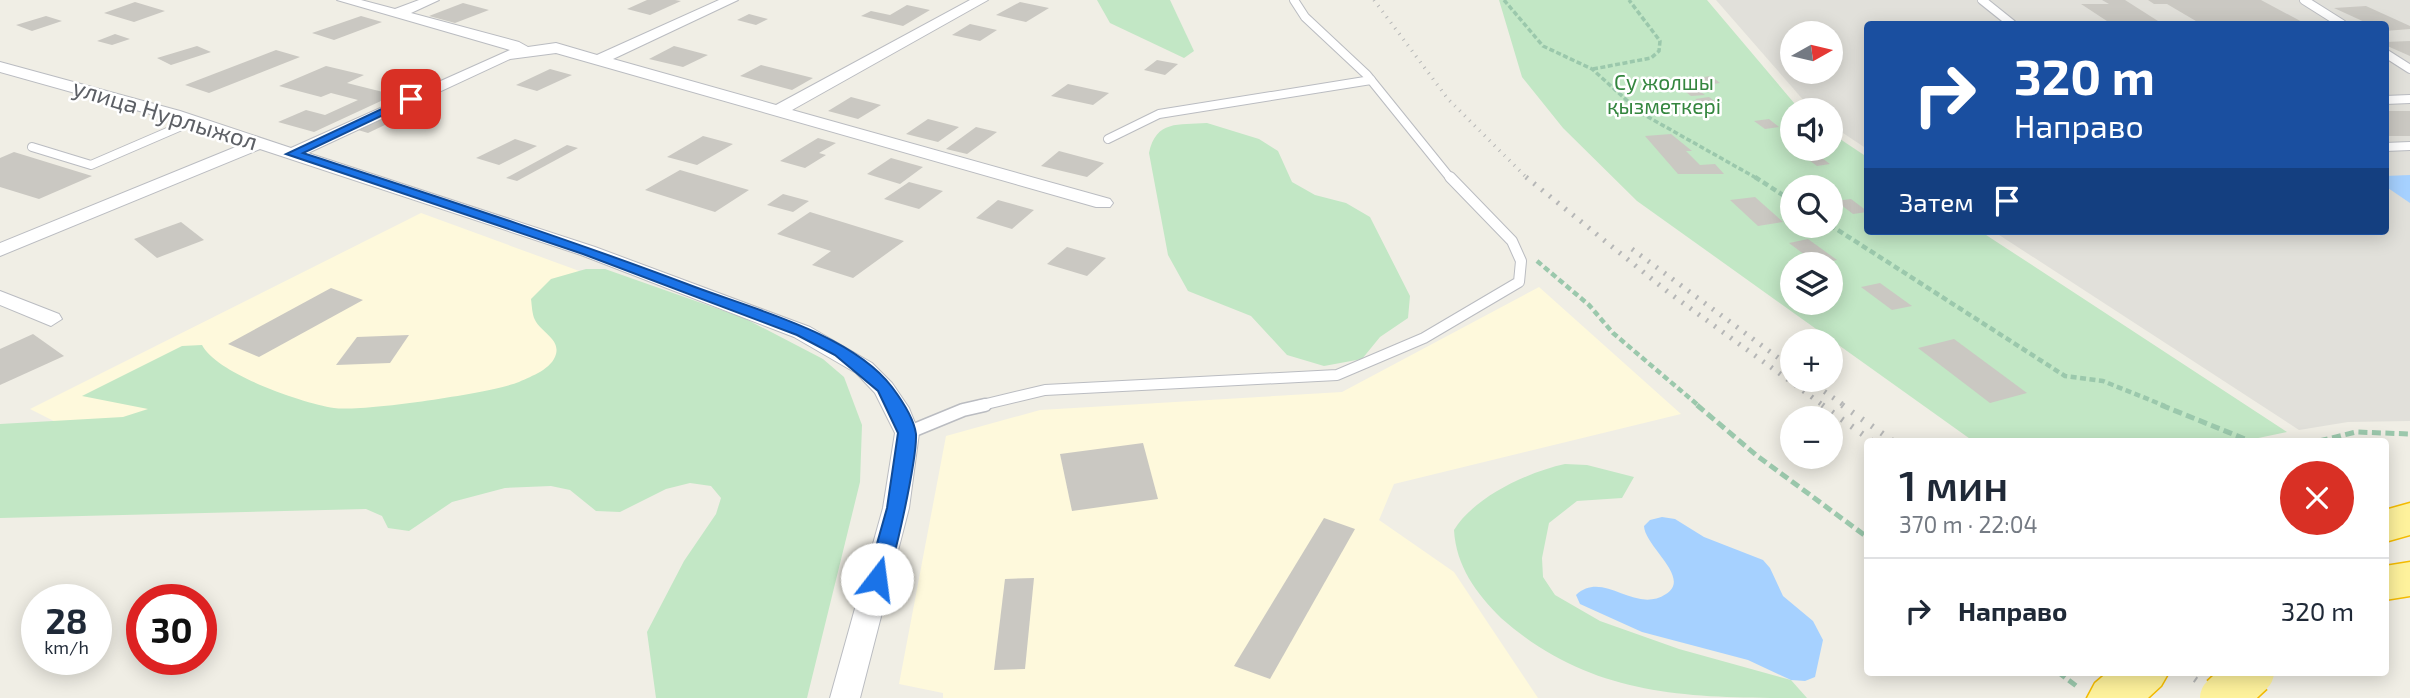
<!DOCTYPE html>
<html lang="ru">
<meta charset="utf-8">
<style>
body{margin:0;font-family:"Exo 2",sans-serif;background:#f2f2f3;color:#1f2937;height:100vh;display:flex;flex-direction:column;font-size:26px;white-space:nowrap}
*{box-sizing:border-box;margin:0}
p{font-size:23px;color:#747a83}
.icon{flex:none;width:38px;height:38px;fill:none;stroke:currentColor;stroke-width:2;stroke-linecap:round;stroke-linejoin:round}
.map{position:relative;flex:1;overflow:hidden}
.panel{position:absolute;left:1864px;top:438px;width:525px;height:238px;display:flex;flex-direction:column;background:#fff;border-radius:7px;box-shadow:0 4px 18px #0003}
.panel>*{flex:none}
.hud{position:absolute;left:1864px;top:21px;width:525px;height:214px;border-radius:7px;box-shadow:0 4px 18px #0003;background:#1a4fa0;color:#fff;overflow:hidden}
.needle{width:46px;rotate:82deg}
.tools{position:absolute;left:1780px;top:21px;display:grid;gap:14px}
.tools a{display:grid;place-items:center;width:63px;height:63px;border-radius:50%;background:#fff;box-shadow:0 4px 18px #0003;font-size:35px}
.speed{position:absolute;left:21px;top:584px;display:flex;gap:14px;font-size:35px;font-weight:700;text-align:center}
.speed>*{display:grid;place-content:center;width:91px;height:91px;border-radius:50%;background:#fff;box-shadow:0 4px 18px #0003;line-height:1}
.speed small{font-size:18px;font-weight:400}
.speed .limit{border:10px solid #d22;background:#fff;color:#111}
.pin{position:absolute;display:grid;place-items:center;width:60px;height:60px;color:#fff;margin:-30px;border-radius:14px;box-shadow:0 4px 10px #0006}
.me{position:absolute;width:77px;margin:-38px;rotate:15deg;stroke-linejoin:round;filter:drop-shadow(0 0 5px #0008)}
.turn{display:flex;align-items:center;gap:24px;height:147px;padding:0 35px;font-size:32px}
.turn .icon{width:91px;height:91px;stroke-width:2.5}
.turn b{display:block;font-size:49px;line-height:60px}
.then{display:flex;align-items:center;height:66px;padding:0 35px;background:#0003;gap:14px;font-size:26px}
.round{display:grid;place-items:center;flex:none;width:74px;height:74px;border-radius:37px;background:#f2f2f3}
.head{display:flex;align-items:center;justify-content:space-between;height:119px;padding:0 35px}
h1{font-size:42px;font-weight:600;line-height:52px}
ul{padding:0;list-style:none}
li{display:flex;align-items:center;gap:21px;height:105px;padding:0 35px;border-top:2px solid #e0e1e3}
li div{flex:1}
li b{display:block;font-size:26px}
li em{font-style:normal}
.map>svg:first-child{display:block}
.commercial{fill:#fef9dc}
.industrial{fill:#e1e0da;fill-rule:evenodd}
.green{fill:#c2e7c5;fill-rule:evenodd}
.water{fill:#a6d1ff}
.building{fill:#cac8c2}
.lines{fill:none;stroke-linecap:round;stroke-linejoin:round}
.service-far2-casing{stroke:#babcc1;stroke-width:10}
.service-far1-casing{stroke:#babcc1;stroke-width:12}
.service-casing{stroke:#babcc1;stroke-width:15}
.minor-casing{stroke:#babcc1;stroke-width:2}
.trunk-casing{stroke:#f5bc00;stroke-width:3}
.path-far2{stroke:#9bc8ac;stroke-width:3.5;stroke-dasharray:5 2.5;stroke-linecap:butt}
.path-far1{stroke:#9bc8ac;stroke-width:4.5;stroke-dasharray:6 3.5;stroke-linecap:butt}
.path{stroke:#9bc8ac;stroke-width:5;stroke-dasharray:9 4.5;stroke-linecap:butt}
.service-far2{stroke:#fff;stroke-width:8}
.service-far1{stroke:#fff;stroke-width:10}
.service{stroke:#fff;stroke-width:12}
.minor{fill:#fff;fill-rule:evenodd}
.trunk{fill:#fef29c;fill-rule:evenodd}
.rail-far2{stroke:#b6b7b7;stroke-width:3.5;stroke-dasharray:1 6;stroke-linecap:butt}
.rail-far1{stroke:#b6b7b7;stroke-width:5;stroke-dasharray:2 8;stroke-linecap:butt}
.rail{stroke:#b6b7b7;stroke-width:6;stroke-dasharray:2 10;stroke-linecap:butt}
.trunk-bridge-casing{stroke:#f5bc00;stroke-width:49;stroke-linecap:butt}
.trunk-bridge{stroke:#fef29c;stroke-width:46}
.route{fill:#1a73e8;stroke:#114b97;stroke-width:2}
.labels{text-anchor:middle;stroke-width:5;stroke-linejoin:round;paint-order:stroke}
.far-park-label{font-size:21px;fill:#34863f;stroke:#fff}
.street-label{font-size:24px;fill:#5d6066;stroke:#fff}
</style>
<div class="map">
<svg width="2410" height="698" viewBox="0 0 2410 698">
<rect width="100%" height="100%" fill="#f0eee5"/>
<g class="commercial">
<polygon points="421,213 672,305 514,416 125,457 30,409"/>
<polygon points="1539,287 1681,414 1394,484 1379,520 1454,572 1538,698 943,698 943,693 899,684 946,436 1040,410 1342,392"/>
</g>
<path class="industrial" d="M1716,0H2410V421L2348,422L2299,430L1993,231H2385V24H1867V149L1831,125L1830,110H1812ZM1792,33H1830V72H1792Z"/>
<g class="green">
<polygon points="1097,0 1170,0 1194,51 1184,58 1110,23"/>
<path d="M1499,0H1707L1800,110H1792V149H1830L1831,133L1867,157V231H1980L2287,432L2244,441H1973L1637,201L1563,128L1522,77ZM1792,187H1830V226H1792ZM1792,264H1830V303H1792Z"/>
<path d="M1207,123L1259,139L1278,151L1292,182L1315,195L1346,203L1370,217L1410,296L1408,318L1380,337L1362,359L1324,366L1287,355L1251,316L1188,291L1168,255L1149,153C1156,120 1178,125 1207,123Z"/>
<path d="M586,269H605L744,318L823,359L844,377L862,425L860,482L807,698H656L647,632L684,561L716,514L721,498L711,486L690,483L666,489L620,512L596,511L570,490L551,486L505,488L452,502L409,531L388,528L382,516L366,509L0,518V424L123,417L148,409L82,396L182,346L202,345C217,374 302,403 334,408C363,412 491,393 519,382C532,376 552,369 556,354C560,339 541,332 535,320C532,314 532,306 531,299L551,279Z"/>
<path d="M1565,464L1587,465L1634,477L1622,498L1577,501L1549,523L1542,558L1543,577L1555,595L1600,621L1679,649L1791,680L1807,698C1688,698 1592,698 1501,618C1476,593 1456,566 1454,530C1474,497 1528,472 1565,464Z"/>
</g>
<g class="water">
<polygon points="2410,175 2410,203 2385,186 2385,176"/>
<path d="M1662,517L1675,519L1704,537L1763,560L1770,568L1783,596L1813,621L1823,640L1815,677L1805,681L1791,680L1748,660L1642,632L1580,604L1576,595C1604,569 1634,615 1666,594C1692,578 1645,547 1644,526L1650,520Z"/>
</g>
<g class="building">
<polygon points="647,0 675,0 681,1 650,15 627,9"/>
<polygon points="2102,0 2125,0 2158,21 2153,21 2157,24 2110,23 2081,4 2109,4"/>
<polygon points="2148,0 2261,0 2306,24 2201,24 2167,4 2154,4"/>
<polygon points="135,2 165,11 134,22 104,13"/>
<polygon points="1020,2 1049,8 1026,22 996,15"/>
<polygon points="463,3 489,10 455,23 429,16"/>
<polygon points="907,5 930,10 903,26 861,16 871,11 890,15"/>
<polygon points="2366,6 2410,26 2410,29 2385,31 2385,24 2369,24 2334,8"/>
<polygon points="749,14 768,19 756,25 737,20"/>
<polygon points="46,16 62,21 32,31 16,25"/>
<polygon points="361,16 382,22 334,40 312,33"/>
<polygon points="970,24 997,30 980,41 952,35"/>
<polygon points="115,34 130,39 112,45 97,41"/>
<polygon points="2410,41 2410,56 2385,45 2385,42"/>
<polygon points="197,46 211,52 171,65 157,58"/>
<polygon points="674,46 708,55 683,67 649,59"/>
<polygon points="276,50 300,57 209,93 185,85"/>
<polygon points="1157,60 1178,64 1165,75 1144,70"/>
<polygon points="761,65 813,78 792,90 740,76"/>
<polygon points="326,66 364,75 347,83 383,92 397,86 409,88 314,132 278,122 306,110 325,115 358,100 331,93 321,97 279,86"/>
<polygon points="550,69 572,75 537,91 516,85"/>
<polygon points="1711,76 1720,83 1706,85 1697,78"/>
<polygon points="1068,84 1109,93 1093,105 1051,96"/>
<polygon points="1695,88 1705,95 1691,96 1682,89"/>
<polygon points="851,97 881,105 858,119 828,111"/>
<polygon points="1709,97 1719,104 1705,106 1695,99"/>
<polygon points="421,101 431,103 368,133 358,130"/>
<rect x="2385" y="111" width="25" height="25"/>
<polygon points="928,119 959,127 938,142 906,134"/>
<polygon points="1769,119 1779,127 1765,129 1754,121"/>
<polygon points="976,127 997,132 967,154 946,149"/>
<polygon points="1671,134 1692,151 1686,151 1700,165 1715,164 1724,174 1678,174 1645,136"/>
<polygon points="703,136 733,144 697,165 667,157"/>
<polygon points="818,138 836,143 819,153 826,155 805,168 780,161"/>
<polygon points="515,139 537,146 499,165 476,158"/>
<polygon points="567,145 578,148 517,181 506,178"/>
<polygon points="1059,151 1104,163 1087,177 1041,166"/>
<polygon points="14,152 92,176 39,199 0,187 0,158"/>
<polygon points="1818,155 1830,164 1817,166 1805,157"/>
<polygon points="891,158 923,167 900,184 867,174"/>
<polygon points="680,170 749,190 715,212 645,190"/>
<polygon points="909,182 943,191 919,209 884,199"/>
<polygon points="783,194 809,201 793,212 767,205"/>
<polygon points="1755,197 1783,222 1758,226 1730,200"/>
<polygon points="1851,199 1867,211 1867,212 1853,214 1836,201"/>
<polygon points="998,200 1034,210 1012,229 976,218"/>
<polygon points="810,212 904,241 853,278 812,265 831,251 777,234"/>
<polygon points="181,222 204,240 157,258 134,239"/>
<polygon points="1808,239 1837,260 1817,264 1789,243"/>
<polygon points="1067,247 1106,258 1087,276 1047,264"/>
<polygon points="1880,283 1912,306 1892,310 1861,287"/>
<polygon points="331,288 363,300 259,357 228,344"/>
<polygon points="33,334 64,356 0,385 0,349"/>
<polygon points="409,335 390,363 336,365 357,337"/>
<polygon points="1954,339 2027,393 1990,403 1918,348"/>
<polygon points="1143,443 1158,499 1072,511 1060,454"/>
<polygon points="1324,518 1355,529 1270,679 1234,666"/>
<polygon points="1034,578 1025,669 994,670 1005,579"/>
</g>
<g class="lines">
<g class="service-far2-casing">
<g id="service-far2">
<polyline points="1294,0 1305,17 1367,75 1451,179"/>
<polyline points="1982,0 2012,24"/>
<polyline points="2304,0 2342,24"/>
<polyline points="2385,53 2410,69"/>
<polyline points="2385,100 2410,99"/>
<polyline points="1108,139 1159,114 1371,80"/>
<polyline points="32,147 91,165 193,121"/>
<polyline points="2385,147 2410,146"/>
</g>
</g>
<g class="service-far1-casing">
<polyline id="service-far1" points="978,406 1045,390 1337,375 1424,338 1519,282 1521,261 1512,241 1450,177"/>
</g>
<g class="service-casing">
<polyline id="service" points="907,433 963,410 985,405"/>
</g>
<g class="minor-casing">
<g id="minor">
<polygon points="337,0 361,0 395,9 419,0 439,0 411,13 519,42 528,47 556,43 597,55 719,0 738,0 613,59 776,105 970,0 988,0 792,110 1110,199 1113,203 1110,207 1096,207 556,53 510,59 308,153 595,247 810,327 872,363 892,383 909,408 919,433 909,508 860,698 830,698 883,508 895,433 875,393 856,373 794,337 581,255 260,149 0,256 0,243 243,144 168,119 0,72 0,62 180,111 291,148 510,50"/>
<polygon points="0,291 59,314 62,319 51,326 0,305"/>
</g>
</g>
<g class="trunk-casing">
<g id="trunk">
<polygon points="2410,503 2410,535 2385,542 2385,510"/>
<polygon points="2410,562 2410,596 2385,600 2385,566"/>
<polygon points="2108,672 2169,672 2161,686 2148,698 2087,698 2095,683"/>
</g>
</g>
<g class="path-far2">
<polyline points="1504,0 1543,46 1592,69 1641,113 1758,179"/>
<polyline points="1593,69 1651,58 1659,51 1660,41 1629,0"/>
</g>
<g class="path-far1">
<polyline points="1755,177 1792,201"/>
<polyline points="1830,225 2065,376 2103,381 2165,406"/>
<polyline points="1537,261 1589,305 1613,333 1699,406"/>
</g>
<g class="path">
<polyline points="1697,405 1756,455 1867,537"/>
<polyline points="2161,405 2250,441"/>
<polyline points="2319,441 2356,432 2410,434"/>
<polyline points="2058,672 2079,688"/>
</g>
<use href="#service-far2" class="service-far2"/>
<use href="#service-far1" class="service-far1"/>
<use href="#service" class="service"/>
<use href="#minor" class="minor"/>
<use href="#trunk" class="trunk"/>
<polyline class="rail-far2" points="1374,0 1448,99 1528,179"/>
<g class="rail-far1">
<polyline points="1526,177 1668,292 1824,406"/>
<polyline points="1632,249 1792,368"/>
<polyline points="1808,380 1845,406"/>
</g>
<g class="rail">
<polyline points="1822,405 1872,441"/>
<polyline points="1842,405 1893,441"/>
<polyline points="2185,672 2221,698"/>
<polyline points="2211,672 2247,698"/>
</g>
<g class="trunk-bridge-casing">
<polyline id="trunk-bridge" points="2223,698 2251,672"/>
</g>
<use href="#trunk-bridge" class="trunk-bridge"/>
</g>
<path class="route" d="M407,97L417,99L303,153C435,196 566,238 695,287C754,309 853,335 892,387C901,399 914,418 916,434C917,457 895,564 884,584L877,586L867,579L887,508L898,433L878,391L835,355L797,335L583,254L286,154Z"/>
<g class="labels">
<g class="far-park-label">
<text x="1664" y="90">Су жолшы<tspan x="1664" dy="24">қызметкері</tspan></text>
</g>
<g class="street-label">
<text transform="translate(165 115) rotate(17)" y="8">улица Нурлыжол</text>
</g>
</g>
</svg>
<div class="tools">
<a><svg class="needle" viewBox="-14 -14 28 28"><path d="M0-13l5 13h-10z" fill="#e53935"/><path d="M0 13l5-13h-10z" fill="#747a83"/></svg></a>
<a><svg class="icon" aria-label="sound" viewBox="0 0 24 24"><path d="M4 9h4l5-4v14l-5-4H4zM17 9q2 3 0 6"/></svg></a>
<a><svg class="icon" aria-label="search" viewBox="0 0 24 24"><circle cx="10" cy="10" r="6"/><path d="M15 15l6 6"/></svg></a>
<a><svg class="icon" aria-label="layers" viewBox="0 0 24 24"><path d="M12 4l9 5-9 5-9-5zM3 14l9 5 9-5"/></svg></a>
<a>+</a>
<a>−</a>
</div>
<div class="speed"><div>28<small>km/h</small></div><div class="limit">30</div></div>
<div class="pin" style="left:411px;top:99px;background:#d93025"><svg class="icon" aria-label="arrive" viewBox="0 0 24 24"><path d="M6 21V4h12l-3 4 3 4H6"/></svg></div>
<svg class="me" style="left:877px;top:579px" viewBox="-20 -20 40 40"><circle r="19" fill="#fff"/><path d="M0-13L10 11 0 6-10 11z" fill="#1a73e8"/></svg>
<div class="hud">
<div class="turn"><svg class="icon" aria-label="right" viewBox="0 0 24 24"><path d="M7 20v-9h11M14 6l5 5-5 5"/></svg><div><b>320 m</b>Направо</div></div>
<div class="then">Затем<svg class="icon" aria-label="arrive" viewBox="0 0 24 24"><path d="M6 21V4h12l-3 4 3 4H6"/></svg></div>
</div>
<section class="panel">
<div class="head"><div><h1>1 мин</h1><p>370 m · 22:04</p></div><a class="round" style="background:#d93025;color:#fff"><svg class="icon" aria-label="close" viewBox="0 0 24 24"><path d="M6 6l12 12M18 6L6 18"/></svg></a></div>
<ul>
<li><svg class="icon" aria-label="right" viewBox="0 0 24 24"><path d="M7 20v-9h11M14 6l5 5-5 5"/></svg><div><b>Направо</b></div><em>320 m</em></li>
</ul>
</section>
</div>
